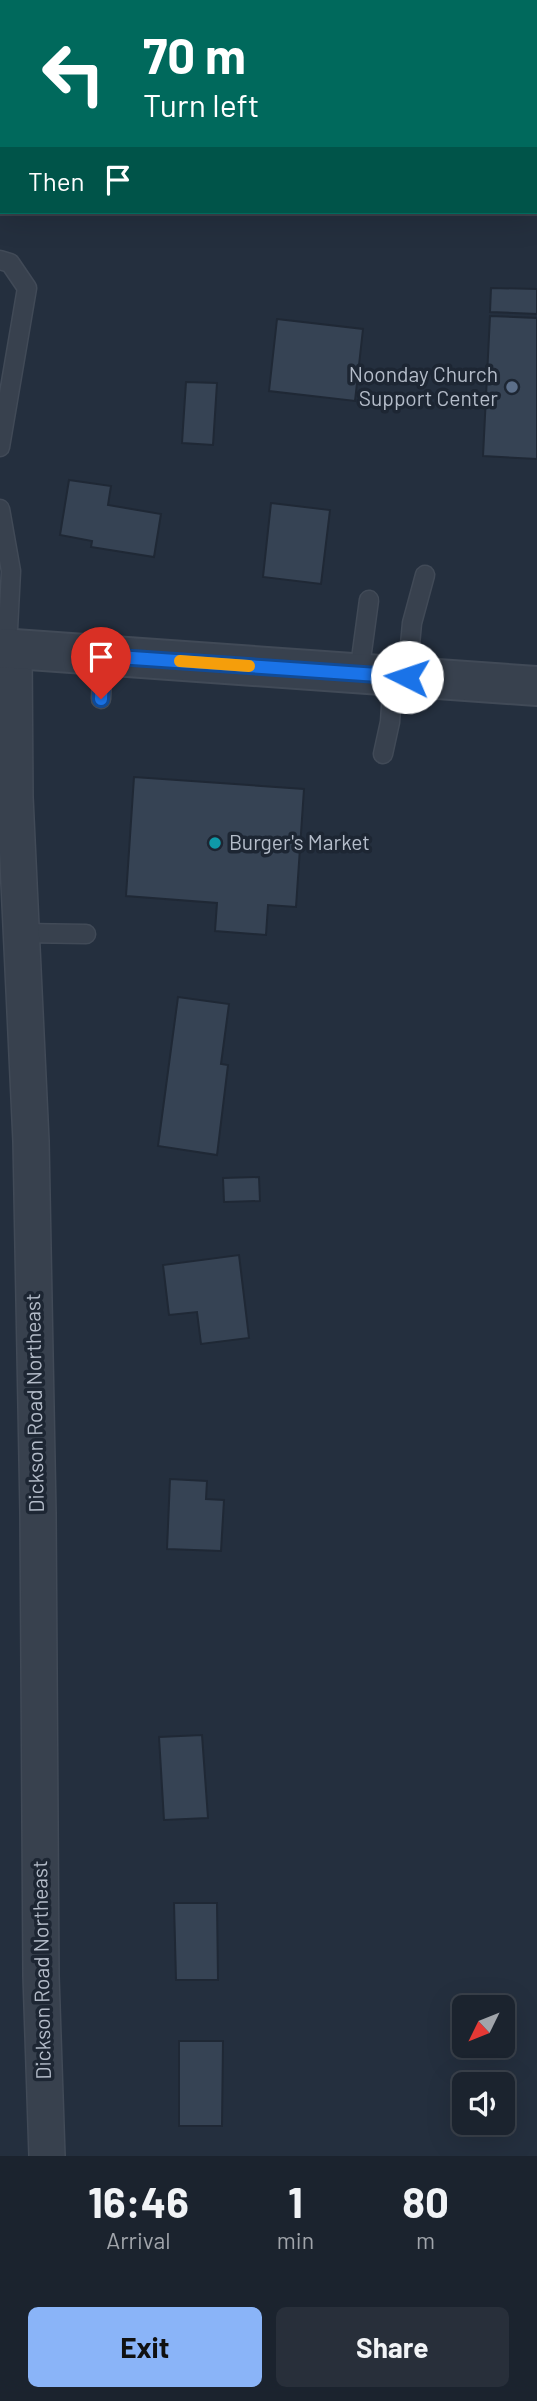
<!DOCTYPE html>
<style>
body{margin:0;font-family:Barlow,sans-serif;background:#282f3a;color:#f1f3f6;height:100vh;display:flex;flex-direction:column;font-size:26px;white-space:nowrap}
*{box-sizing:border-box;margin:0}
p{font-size:23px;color:#a0a4aa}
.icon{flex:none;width:38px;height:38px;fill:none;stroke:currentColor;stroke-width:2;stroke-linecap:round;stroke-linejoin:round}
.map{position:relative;height:2156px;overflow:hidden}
.sheet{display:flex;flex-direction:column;background:#1b232e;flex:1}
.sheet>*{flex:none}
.top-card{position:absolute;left:0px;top:0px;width:537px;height:214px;box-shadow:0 7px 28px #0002,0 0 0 2px #39404a;background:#00695c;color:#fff;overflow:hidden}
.needle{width:46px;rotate:227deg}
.buttons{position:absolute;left:452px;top:1995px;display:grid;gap:14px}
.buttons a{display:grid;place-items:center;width:63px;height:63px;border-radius:10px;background:#1b232e;box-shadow:0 7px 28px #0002,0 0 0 2px #39404a;font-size:35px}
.pin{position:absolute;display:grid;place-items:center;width:60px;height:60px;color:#fff;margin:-72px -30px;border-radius:50% 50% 50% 0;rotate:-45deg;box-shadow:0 0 7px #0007}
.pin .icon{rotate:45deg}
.me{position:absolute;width:77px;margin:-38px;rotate:274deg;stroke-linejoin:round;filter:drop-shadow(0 0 5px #0008)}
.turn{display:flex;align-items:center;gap:24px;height:147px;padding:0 28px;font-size:32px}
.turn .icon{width:91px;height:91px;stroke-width:2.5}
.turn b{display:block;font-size:49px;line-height:60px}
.then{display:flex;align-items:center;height:66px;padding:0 28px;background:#0003;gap:14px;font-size:26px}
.eta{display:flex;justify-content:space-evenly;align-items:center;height:119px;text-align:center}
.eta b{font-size:42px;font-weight:700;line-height:49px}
.primary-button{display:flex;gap:14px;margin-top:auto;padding:14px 28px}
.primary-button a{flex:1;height:80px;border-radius:10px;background:#8ab4f8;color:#111;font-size:28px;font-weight:700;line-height:80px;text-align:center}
.primary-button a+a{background:#282f3a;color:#f1f3f6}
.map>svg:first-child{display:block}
.building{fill:#364354;stroke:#1f2835;stroke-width:2}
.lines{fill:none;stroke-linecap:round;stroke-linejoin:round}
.service-casing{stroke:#414a57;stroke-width:21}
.minor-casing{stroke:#414a57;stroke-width:38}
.tertiary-casing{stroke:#414a57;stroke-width:42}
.service{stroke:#38414e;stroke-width:18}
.minor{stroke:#38414e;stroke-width:35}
.tertiary{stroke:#38414e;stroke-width:38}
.rail-casing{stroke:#5a6575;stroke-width:8}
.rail{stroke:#1d2633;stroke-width:5;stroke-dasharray:16;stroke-linecap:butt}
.route-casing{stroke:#114b97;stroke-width:18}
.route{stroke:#1a73e8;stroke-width:12}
.slow{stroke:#f59e0b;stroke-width:12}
.service-dot{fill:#5c6f8a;stroke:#1d2633;stroke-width:2.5}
.culture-dot{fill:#0f9aa8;stroke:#1d2633;stroke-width:2.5}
.labels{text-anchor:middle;stroke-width:7;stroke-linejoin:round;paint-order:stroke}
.poi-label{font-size:21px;fill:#b4bcc9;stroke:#1d2633;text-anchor:end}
.street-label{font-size:21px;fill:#b4bcc9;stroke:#1d2633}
</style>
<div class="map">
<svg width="537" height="2156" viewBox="0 0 537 2156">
<rect width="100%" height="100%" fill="#242f3e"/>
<g class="building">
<polygon points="491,288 537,289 537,314 490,312"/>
<polygon points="490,316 537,318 537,459 483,456"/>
<polygon points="277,319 363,329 355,401 269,391"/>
<polygon points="186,382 217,383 213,445 182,443"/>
<polygon points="69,480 111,486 108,505 161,514 154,557 91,547 92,541 60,535"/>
<polygon points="271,503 330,510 321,584 263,577"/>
<polygon points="134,777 304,789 296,907 268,905 266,935 215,931 217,903 126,896"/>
<polygon points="178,997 229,1004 221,1064 228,1065 217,1155 158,1146"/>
<polygon points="259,1177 260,1201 224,1202 223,1178"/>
<polygon points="239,1255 249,1338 201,1344 197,1312 169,1315 163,1265"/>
<polygon points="170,1479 207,1481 206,1499 224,1500 221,1551 167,1549"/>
<polygon points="202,1735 208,1818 164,1820 159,1737"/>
<polygon points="174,1903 217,1903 218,1980 176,1980"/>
<polygon points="179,2041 223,2041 222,2126 179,2126"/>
</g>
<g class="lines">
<g class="service-casing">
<g id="service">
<polyline points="0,260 10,263 27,288 0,447"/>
<polyline points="0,509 11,571 7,649"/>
<polyline points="359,674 369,600"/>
<polyline points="407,677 412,623 425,575"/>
<polyline points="101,699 103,656"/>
<polyline points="383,754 390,722 393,676"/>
<polyline points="21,933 86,934"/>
</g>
</g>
<g class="minor-casing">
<polyline id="minor" points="14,650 15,797 31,1141 38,1513 41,1976 47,2156"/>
</g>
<g class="tertiary-casing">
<polyline id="tertiary" points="0,648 537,686"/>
</g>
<use href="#service" class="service"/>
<use href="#minor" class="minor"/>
<use href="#tertiary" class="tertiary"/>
<g class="rail-casing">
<g id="rail">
<polyline points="536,40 537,40"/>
<polyline points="0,104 2,104"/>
<polyline points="0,121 2,121"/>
<polyline points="536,121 537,121"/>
</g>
</g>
<use href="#rail" class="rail"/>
</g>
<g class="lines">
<g class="route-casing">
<polyline id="route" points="101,699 103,656 407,677"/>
</g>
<use href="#route" class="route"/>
<polyline class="slow" points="180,661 249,666"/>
</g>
<circle class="service-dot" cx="512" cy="387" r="7"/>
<circle class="culture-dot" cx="215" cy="843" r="7"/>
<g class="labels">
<g class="poi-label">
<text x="498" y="382">Noonday Church<tspan x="498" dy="24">Support Center</tspan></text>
<text x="229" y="850" text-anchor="start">Burger's Market</text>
</g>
<g class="street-label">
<text transform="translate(35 1403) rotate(-91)" y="7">Dickson Road Northeast</text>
<text transform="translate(42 1970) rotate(-91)" y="7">Dickson Road Northeast</text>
</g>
</g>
</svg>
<div class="buttons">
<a><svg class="needle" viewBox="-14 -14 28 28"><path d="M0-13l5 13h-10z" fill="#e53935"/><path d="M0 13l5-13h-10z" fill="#a0a4aa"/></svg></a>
<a><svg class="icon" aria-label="sound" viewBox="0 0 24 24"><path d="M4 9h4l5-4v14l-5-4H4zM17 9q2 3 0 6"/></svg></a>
</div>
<div class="pin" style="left:101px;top:699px;background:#d93025"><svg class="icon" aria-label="arrive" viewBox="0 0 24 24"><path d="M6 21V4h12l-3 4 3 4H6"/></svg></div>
<svg class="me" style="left:407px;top:677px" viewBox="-20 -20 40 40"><circle r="19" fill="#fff"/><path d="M0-13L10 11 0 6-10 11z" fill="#1a73e8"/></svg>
<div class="top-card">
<div class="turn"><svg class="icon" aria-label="left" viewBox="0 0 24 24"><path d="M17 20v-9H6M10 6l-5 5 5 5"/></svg><div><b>70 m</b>Turn left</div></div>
<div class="then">Then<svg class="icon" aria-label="arrive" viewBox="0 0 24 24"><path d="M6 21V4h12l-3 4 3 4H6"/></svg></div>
</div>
</div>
<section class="sheet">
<div class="eta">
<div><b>16:46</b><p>Arrival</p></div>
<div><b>1</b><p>min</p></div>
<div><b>80</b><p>m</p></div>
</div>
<div class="primary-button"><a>Exit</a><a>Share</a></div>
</section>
